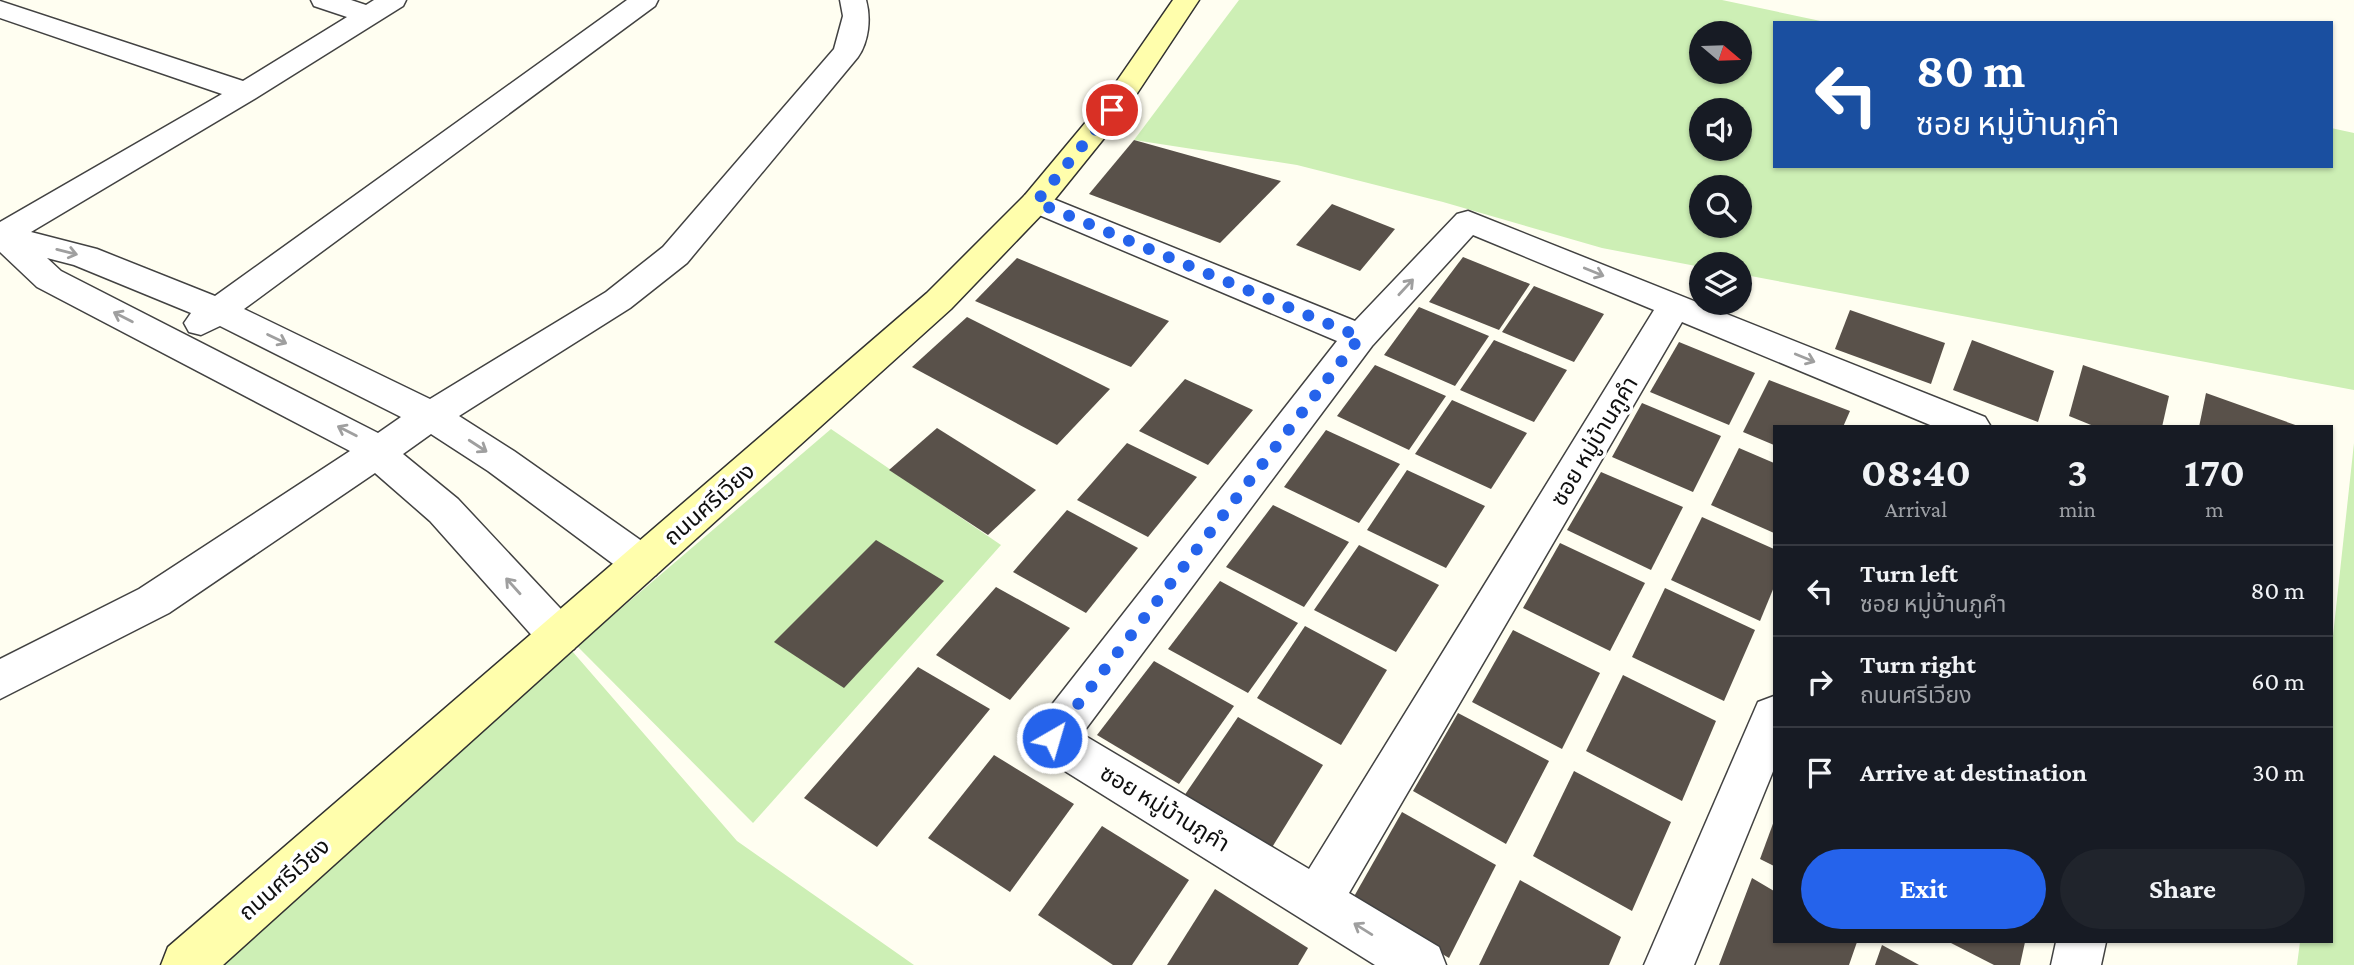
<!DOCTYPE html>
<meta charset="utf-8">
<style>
body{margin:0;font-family:"Crimson Pro","Noto Sans Thai",serif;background:#20242c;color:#f1f3f6;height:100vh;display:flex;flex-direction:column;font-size:26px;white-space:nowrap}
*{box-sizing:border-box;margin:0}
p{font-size:23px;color:#9ea1a6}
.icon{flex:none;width:38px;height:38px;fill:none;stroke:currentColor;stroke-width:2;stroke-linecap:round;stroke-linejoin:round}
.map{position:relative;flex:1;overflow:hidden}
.side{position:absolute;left:1773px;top:425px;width:560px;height:518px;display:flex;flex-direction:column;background:#171b24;border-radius:0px;box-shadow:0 2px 5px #0004}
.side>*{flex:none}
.banner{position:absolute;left:1773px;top:21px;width:560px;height:147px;border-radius:0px;box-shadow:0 2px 5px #0004;background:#1a4fa0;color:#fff;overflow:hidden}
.needle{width:46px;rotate:109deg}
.tools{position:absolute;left:1689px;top:21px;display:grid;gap:14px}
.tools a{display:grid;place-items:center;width:63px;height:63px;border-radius:50%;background:#171b24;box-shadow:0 2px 5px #0004;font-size:35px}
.pin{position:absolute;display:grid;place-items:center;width:60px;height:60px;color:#fff;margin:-30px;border:4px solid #fff;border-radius:50%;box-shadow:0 2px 7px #0007}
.me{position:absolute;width:77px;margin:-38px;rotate:38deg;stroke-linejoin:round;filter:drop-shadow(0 0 5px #0008)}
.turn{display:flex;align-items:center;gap:24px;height:147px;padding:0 28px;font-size:32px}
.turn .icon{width:91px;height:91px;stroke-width:2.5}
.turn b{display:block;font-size:49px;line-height:60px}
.eta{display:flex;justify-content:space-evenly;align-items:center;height:119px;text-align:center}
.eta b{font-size:42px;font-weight:700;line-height:49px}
.button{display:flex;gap:14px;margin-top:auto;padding:14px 28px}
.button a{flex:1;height:80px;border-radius:42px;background:#2563eb;color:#fff;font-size:28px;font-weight:700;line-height:80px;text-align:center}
.button a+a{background:#20242c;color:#f1f3f6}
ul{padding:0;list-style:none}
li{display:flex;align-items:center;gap:21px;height:91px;padding:0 28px;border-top:2px solid #363941}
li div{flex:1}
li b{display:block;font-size:26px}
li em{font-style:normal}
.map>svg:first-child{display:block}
.green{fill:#cdefb5;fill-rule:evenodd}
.building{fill:#59514a}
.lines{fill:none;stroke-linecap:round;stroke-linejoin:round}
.minor-casing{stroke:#424242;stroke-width:3}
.secondary-casing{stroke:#313131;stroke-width:3}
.minor{fill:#fff;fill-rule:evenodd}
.secondary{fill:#fffeac;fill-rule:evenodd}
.oneway{stroke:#9f9f9f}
.route{stroke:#2563eb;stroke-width:12;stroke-dasharray:0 21.6}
.labels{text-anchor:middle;stroke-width:7;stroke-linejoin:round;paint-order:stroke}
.street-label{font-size:23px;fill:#0f0f0f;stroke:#fff}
</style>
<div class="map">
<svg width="2354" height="965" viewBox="0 0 2354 965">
<rect width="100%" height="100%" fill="#fffef1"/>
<g class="green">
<path d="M1239,0H1722L1830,23H1774V166H2331V128L2354,133V390L1740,274V264H1701V267L1602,248L1443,202L1297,165L1134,140ZM1701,33H1740V72H1701ZM1701,110H1740V149H1701ZM1701,187H1740V226H1701Z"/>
<polygon points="831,429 1001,545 753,823 577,646"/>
<polygon points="2354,443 2354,965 2297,965 2300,942 2331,942 2331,654"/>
<polygon points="559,636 737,841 914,965 186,965"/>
</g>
<g class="building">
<polygon points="1134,140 1281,181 1220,243 1089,194"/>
<polygon points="1332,204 1395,229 1360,271 1296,245"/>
<polygon points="1463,257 1530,284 1499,330 1429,302"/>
<polygon points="1017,258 1169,321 1131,367 975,301"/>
<polygon points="1534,286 1604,314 1574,362 1502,332"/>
<polygon points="1419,307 1489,336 1455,386 1384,355"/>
<polygon points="1850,310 1945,343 1931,384 1835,349"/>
<polygon points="967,317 1110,389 1057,445 912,367"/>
<polygon points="1494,340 1567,370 1534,422 1460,390"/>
<polygon points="1972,340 2054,371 2038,422 1953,390"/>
<polygon points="1679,342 1755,373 1729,425 1650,392"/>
<polygon points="1375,365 1446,396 1409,450 1337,416"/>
<polygon points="2083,365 2169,396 2162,427 2096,427 2069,416"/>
<polygon points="1185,379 1253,410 1208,465 1139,431"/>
<polygon points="1769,380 1850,411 1843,427 1774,427 1774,445 1743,432"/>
<polygon points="2206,393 2301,427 2199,427"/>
<polygon points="1452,400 1527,433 1491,489 1415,454"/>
<polygon points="1642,403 1721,436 1693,492 1612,457"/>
<polygon points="937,428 1036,490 988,535 889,470"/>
<polygon points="1326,430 1400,464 1359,523 1284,487"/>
<polygon points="1127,443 1197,477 1148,537 1077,500"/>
<polygon points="1739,448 1774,463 1774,533 1711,505"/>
<polygon points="1407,470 1485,506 1446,568 1367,530"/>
<polygon points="1601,472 1683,507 1651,570 1567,530"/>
<polygon points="1273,505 1349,542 1304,607 1226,567"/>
<polygon points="1067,510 1138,548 1086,613 1013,572"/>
<polygon points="1702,517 1774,549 1774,587 1760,621 1671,580"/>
<polygon points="876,540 944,581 844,688 774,642"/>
<polygon points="1560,543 1645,583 1610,651 1523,608"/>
<polygon points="1359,545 1439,585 1396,652 1314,610"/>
<polygon points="1220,581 1298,623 1248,693 1168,649"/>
<polygon points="996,587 1070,628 1010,700 936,655"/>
<polygon points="1665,588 1755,630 1724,701 1632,657"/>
<polygon points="1305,626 1387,670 1341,745 1257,698"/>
<polygon points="1513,630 1600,673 1562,749 1472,702"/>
<polygon points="1154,661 1234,706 1179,784 1097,735"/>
<polygon points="918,667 990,709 877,847 804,798"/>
<polygon points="1623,675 1716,721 1682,801 1586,751"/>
<polygon points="1458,713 1549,761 1506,844 1413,791"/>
<polygon points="1238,717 1323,765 1271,849 1184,796"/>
<polygon points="994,755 1074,804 1010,892 928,838"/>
<polygon points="1574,771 1671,822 1632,911 1533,856"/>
<polygon points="1402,812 1496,865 1449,958 1352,900"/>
<polygon points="1774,821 1774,866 1760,859"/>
<polygon points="1102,826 1189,880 1132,965 1113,965 1038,915"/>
<polygon points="1752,878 1774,891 1774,942 1857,942 1849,965 1719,965"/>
<polygon points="1520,880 1621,937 1609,965 1479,965"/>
<polygon points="1215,889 1308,948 1298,965 1167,965"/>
<polygon points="1949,942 2025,942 2020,965 1994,965"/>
<polygon points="1882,945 1919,965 1875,965"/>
</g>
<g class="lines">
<g class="minor-casing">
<g id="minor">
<path d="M311,0H351L366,5L374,0H406L403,6L256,98L31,232L97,249L215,296L627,0H658L655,6L244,309L430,399L606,292L663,247L834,49L843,16L840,0H866C871,18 869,41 858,57L687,263L630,308L459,416L514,451L656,551L662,563L656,575L642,579L628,575L488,471L431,434L403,454L458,499L574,623L580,636L574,649L559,654L544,649L430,521L375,473L169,613L0,699V659L139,589L350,451L37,287L0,252V222L222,94L0,18V1L243,81L347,17L314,6ZM47,258L74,265L191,313L184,323L189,332L201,335L220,326L401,417L378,433L61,271Z"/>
<path d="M1036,192L1355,321L1457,214L1468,211L1985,417L1991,427H1935L1682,322L1349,893L1439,947L1446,965H1375L1036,753L1030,739L1036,725L1337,341L1025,209L1020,202L1025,195ZM1473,235L1654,310L1309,869L1082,734L1372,346Z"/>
<polygon points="1774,696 1774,769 1694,965 1644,965 1758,702"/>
<polygon points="2056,942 2106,942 2101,965 2051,965"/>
</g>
</g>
<g class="secondary-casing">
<polygon id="secondary" points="1173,0 1199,0 1122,116 1047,209 951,309 223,965 161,965 168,947 927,293 1025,195 1101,104"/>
</g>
<use href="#minor" class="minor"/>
<use href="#secondary" class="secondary"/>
</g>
<defs><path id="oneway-shaft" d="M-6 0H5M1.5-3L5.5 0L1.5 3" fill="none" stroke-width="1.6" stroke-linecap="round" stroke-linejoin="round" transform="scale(1.75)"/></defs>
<g class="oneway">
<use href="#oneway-shaft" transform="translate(67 252) rotate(14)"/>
<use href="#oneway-shaft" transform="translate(1594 272) rotate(22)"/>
<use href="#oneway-shaft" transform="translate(1406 287) rotate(-47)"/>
<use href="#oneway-shaft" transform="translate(123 317) rotate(-153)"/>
<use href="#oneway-shaft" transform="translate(277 339) rotate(26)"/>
<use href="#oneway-shaft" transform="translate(1805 358) rotate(22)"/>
<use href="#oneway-shaft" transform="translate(347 431) rotate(-153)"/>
<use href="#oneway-shaft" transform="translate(478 446) rotate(33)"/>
<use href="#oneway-shaft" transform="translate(513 586) rotate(-132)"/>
<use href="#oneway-shaft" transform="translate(1363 929) rotate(-148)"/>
</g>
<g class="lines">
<polyline class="route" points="1052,738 1360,337 1036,202 1112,110"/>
</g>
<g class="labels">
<g class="street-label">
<text transform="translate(1594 441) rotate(-59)" y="8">ซอย หมู่บ้านภูคำ</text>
<text transform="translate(709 504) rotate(-41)" y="8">ถนนศรีเวียง</text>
<text transform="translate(1165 808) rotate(31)" y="8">ซอย หมู่บ้านภูคำ</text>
<text transform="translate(284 879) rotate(-41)" y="8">ถนนศรีเวียง</text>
</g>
</g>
</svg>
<div class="tools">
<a><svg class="needle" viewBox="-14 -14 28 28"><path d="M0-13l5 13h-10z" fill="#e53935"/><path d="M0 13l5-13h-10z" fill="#9ea1a6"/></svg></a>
<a><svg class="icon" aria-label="sound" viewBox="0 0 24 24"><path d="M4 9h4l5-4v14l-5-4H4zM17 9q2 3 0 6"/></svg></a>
<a><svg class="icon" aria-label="search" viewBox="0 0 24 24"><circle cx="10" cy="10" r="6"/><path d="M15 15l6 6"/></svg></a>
<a><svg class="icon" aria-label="layers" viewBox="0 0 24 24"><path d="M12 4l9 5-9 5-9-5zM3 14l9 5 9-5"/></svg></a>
</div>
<div class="pin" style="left:1112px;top:110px;background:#d93025"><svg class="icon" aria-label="arrive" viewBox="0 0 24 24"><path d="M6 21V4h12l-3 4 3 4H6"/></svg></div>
<svg class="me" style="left:1052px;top:738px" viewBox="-20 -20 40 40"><circle r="17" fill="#2563eb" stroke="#fff" stroke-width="3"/><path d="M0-11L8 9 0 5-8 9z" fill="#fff"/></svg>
<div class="banner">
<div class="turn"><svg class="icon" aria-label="left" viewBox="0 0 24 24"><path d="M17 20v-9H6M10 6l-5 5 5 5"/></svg><div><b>80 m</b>ซอย หมู่บ้านภูคำ</div></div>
</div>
<section class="side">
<div class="eta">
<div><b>08:40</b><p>Arrival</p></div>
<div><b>3</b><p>min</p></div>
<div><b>170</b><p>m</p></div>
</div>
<ul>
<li><svg class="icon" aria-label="left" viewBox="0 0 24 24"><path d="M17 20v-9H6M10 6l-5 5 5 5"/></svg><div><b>Turn left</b><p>ซอย หมู่บ้านภูคำ</p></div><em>80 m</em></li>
<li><svg class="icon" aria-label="right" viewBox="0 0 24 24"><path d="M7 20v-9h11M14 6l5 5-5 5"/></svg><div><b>Turn right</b><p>ถนนศรีเวียง</p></div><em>60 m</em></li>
<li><svg class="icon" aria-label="arrive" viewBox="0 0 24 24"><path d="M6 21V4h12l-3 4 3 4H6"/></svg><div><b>Arrive at destination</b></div><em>30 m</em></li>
</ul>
<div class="button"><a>Exit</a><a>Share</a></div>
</section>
</div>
